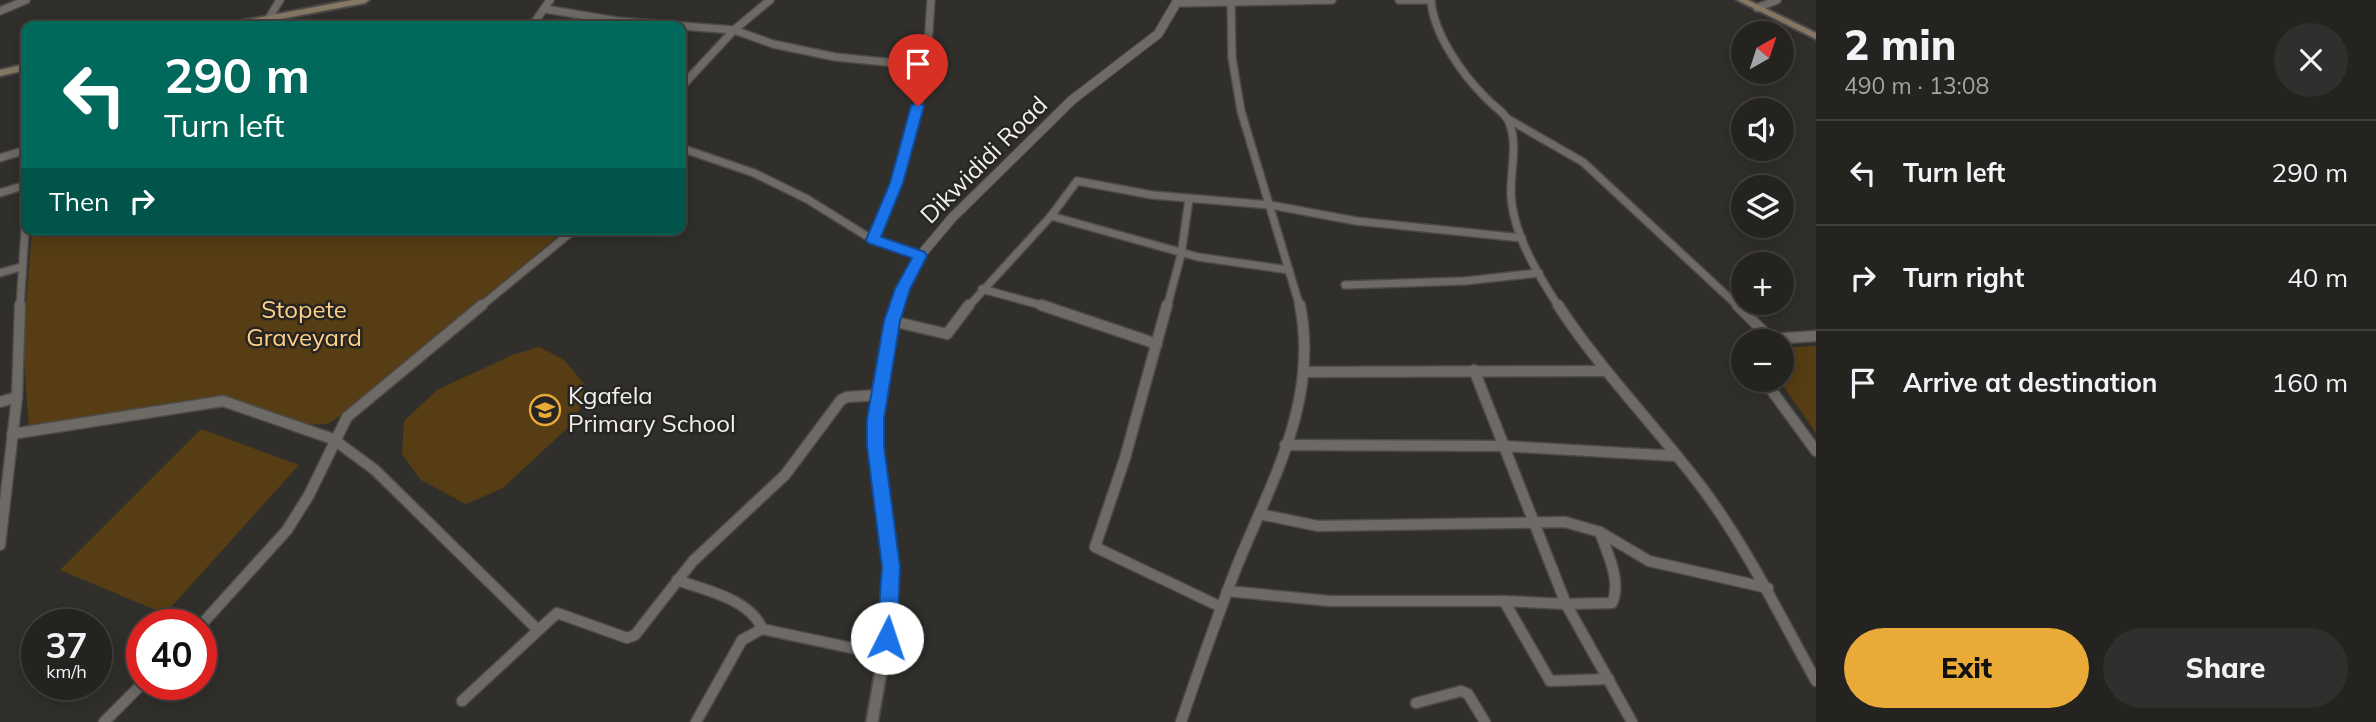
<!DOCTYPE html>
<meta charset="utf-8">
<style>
body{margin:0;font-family:Mulish,sans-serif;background:#312f2d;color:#f1f3f6;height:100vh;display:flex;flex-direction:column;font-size:26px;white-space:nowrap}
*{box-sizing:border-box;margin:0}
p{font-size:23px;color:#a3a4a5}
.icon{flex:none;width:38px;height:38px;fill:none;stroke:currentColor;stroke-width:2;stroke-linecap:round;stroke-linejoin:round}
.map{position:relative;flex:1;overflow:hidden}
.details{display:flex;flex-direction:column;background:#252320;width:560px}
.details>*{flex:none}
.hud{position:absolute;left:21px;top:21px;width:665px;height:214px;border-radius:14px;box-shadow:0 4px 18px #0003,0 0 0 2px #42403e;background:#00695c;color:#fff;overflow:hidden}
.needle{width:46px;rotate:39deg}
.buttons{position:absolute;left:1731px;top:21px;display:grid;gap:14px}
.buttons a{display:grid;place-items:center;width:63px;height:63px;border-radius:50%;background:#252320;box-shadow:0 4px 18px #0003,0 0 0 2px #42403e;font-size:35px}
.speed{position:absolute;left:21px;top:609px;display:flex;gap:14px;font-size:35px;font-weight:700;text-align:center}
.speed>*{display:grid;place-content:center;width:91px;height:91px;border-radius:50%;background:#252320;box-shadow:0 4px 18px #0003,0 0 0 2px #42403e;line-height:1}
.speed small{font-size:18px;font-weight:400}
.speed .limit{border:10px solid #d22;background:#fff;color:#111}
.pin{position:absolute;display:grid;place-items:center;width:60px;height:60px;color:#fff;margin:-72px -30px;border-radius:50% 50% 50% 0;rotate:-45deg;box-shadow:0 0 7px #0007}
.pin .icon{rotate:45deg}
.me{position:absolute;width:77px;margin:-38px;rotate:4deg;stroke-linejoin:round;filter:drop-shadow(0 0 5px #0008)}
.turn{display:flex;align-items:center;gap:24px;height:147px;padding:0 28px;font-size:32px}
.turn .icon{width:91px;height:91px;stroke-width:2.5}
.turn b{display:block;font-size:49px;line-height:60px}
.then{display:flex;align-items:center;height:66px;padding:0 28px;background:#0003;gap:14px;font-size:26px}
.round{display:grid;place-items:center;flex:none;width:74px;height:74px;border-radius:37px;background:#312f2d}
.summary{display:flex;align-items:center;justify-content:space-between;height:119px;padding:0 28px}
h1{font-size:42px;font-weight:800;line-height:52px}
.action{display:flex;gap:14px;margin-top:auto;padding:14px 28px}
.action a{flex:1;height:80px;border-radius:42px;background:#eaaa38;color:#111;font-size:28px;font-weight:800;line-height:80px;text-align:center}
.action a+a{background:#312f2d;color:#f1f3f6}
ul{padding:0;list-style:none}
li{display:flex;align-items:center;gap:21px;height:105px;padding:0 28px;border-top:2px solid #42403e}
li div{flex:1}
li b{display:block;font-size:26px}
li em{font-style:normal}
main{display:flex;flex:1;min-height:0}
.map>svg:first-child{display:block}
.green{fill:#563d13}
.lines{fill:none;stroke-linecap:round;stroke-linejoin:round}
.minor-far1-casing{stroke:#4d4b48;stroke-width:10}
.minor-casing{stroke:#4d4b48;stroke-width:13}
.tertiary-far1-casing{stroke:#4d4b48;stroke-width:11}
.tertiary-casing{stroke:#4d4b48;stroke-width:15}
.secondary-casing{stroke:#4d4b48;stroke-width:4}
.minor-far1{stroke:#6e6b67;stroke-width:7}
.minor{stroke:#6e6b67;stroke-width:10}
.tertiary-far1{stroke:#6e6b67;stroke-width:9}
.tertiary{stroke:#6e6b67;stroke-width:11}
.secondary{fill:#867863;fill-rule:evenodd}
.route{fill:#1a73e8;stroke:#114b97;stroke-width:2}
.labels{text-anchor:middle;stroke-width:5;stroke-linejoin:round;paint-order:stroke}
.street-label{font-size:24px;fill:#f1f0ed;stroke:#272522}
.park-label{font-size:24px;fill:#fdcf87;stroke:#272522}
.poi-label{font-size:24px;fill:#f1f0ed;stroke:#272522;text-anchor:start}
</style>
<main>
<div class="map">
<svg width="1816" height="722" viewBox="0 0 1816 722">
<rect width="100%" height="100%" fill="#312f2b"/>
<g class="green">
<polygon points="32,229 566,229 357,404 328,424 303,425 219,397 29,429 23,346"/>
<polygon points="1816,346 1816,433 1779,380 1782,380 1782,348"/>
<polygon points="539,347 563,359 585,385 577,419 503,488 466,504 421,480 402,454 404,421 437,390 512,355"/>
<polygon points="201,429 299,465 165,614 60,570"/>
</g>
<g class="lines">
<g class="minor-far1-casing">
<g id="minor-far1">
<polyline points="1231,0 1232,58 1241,111 1300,307"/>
<polyline points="1399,0 1429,0"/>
<path d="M1431,0C1433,33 1462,74 1485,97C1492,105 1503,111 1508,120C1519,143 1510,170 1511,195C1513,234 1538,275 1559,307"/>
<polyline points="1177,3 1332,0"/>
<polyline points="1757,8 1777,0"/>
<polyline points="545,9 617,21 734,30 773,44 835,57 926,66"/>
<polyline points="0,11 26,0"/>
<polyline points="264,26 280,0"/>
<polyline points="532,26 550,0"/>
<polyline points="681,87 734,30 770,0"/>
<polyline points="1508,119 1583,162 1739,307"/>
<polyline points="681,148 754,173 807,199 873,240 920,256"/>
<polyline points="0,158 26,150"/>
<polyline points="0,193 26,185"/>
<polyline points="1051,216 1198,257 1289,270"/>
<path d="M873,240C910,160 927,88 931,0"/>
<polyline points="0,273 21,267"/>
<polyline points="1345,285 1464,281 1539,273"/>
<polyline points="982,289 1048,307"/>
<polyline points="20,307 26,215"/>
<polyline points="480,307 575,229"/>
<polyline points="968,307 1051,216 1077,181 1152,195 1270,205 1356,221 1522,238"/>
<polyline points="1167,307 1181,255 1189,199"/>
</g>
</g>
<g class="minor-casing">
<g id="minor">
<polyline points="1041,305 1157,344"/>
<polyline points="1167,305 1125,458 1095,547 1221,607"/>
<path d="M1558,305C1601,371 1656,426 1703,489C1747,548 1780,616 1816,681"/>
<polyline points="1737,305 1771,339 1750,341"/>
<polyline points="892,321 947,334 969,305"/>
<polyline points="1771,339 1816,336"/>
<polyline points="1474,370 1566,604 1504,601"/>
<polyline points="1306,372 1603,371"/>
<polyline points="1764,380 1816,451"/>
<polyline points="0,402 17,397"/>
<polyline points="12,434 223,401 333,439 375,470 537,629"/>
<polyline points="1285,445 1502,446 1677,456"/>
<polyline points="1259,514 1318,526 1565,522 1600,532 1649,561 1768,588"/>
<path d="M1600,532C1607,553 1622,581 1612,603L1566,604L1632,722"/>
<polyline points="0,545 17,397 20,305"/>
<path d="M677,580C704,590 751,599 762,629"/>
<polyline points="1227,591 1330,601 1504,601 1550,681 1609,679"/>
<polyline points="201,625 287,530 309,495 347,417 482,305"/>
<polyline points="462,701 557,613 627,638 635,635 693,561 785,475 841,400 847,397 878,395"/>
<polyline points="1416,703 1461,691 1468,694 1485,722"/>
<polyline points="104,722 142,684"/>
<polyline points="696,722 742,640 762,629 885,655"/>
<path d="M1181,722C1199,669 1217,617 1237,566C1272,480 1319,401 1300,305"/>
</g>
</g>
<g class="tertiary-far1-casing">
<polyline id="tertiary-far1" points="897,307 902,290 920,256 952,218 1072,100 1158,34 1178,0"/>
</g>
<g class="tertiary-casing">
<path id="tertiary" d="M872,722C881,671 891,621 891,569C891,528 879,488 876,447C873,401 885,350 898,305"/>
</g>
<g class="secondary-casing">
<g id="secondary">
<polygon points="352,0 369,0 365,3 243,26 226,26 230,23"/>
<polygon points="1737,0 1748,0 1816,33 1816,39"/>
<polygon points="26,64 26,70 0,76 0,70"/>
</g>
</g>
<use href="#minor-far1" class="minor-far1"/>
<use href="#minor" class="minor"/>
<use href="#tertiary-far1" class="tertiary-far1"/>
<use href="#tertiary" class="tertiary"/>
<use href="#secondary" class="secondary"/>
</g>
<polygon class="route" points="918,102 924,106 903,183 881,237 925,252 927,256 910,289 900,321 884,419 884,446 900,567 897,638 894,644 887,647 880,644 877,638 882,567 867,446 867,419 884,321 895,289 912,258 868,243 866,240 890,183 911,106"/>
<defs>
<g id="school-ring" transform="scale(1.575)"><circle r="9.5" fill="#272522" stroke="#eaaa38" stroke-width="1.5"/><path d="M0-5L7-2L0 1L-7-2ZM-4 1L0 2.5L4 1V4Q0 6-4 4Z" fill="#eaaa38"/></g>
</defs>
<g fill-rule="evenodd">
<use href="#school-ring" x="545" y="410"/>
</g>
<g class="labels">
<g class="street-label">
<text transform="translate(984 160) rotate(-45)" y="8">Dikwididi Road</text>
</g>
<g class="park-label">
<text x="304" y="318">Stopete<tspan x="304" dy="28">Graveyard</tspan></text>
</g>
<g class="poi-label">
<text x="568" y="404">Kgafela<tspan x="568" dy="28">Primary School</tspan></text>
</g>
</g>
</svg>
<div class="buttons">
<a><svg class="needle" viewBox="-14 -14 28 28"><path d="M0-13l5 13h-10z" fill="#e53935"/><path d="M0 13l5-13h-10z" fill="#a3a4a5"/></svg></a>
<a><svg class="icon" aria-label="sound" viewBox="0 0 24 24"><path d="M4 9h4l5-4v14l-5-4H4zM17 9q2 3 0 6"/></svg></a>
<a><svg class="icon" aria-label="layers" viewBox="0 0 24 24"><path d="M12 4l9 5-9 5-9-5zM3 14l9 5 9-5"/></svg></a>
<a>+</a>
<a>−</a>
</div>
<div class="speed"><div>37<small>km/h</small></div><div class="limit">40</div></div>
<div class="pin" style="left:918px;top:106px;background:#d93025"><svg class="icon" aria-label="arrive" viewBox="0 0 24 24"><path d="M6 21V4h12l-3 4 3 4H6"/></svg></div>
<svg class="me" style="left:887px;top:638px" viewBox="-20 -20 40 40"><circle r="19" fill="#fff"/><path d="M0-13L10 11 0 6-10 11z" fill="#1a73e8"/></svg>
<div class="hud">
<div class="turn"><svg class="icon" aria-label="left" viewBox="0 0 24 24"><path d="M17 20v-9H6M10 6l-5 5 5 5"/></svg><div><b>290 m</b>Turn left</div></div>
<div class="then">Then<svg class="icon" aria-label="right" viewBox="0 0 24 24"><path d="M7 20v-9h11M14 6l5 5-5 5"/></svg></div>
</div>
</div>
<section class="details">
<div class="summary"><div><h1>2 min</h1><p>490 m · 13:08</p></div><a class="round"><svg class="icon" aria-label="close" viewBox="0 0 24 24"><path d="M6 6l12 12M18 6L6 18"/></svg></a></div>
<ul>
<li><svg class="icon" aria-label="left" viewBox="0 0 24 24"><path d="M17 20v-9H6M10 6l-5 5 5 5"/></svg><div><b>Turn left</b></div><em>290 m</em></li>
<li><svg class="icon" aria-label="right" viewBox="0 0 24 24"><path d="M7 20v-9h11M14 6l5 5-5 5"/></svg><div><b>Turn right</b></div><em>40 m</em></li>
<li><svg class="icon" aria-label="arrive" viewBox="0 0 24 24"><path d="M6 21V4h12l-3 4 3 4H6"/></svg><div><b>Arrive at destination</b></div><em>160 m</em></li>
</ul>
<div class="action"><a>Exit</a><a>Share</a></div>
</section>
</main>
